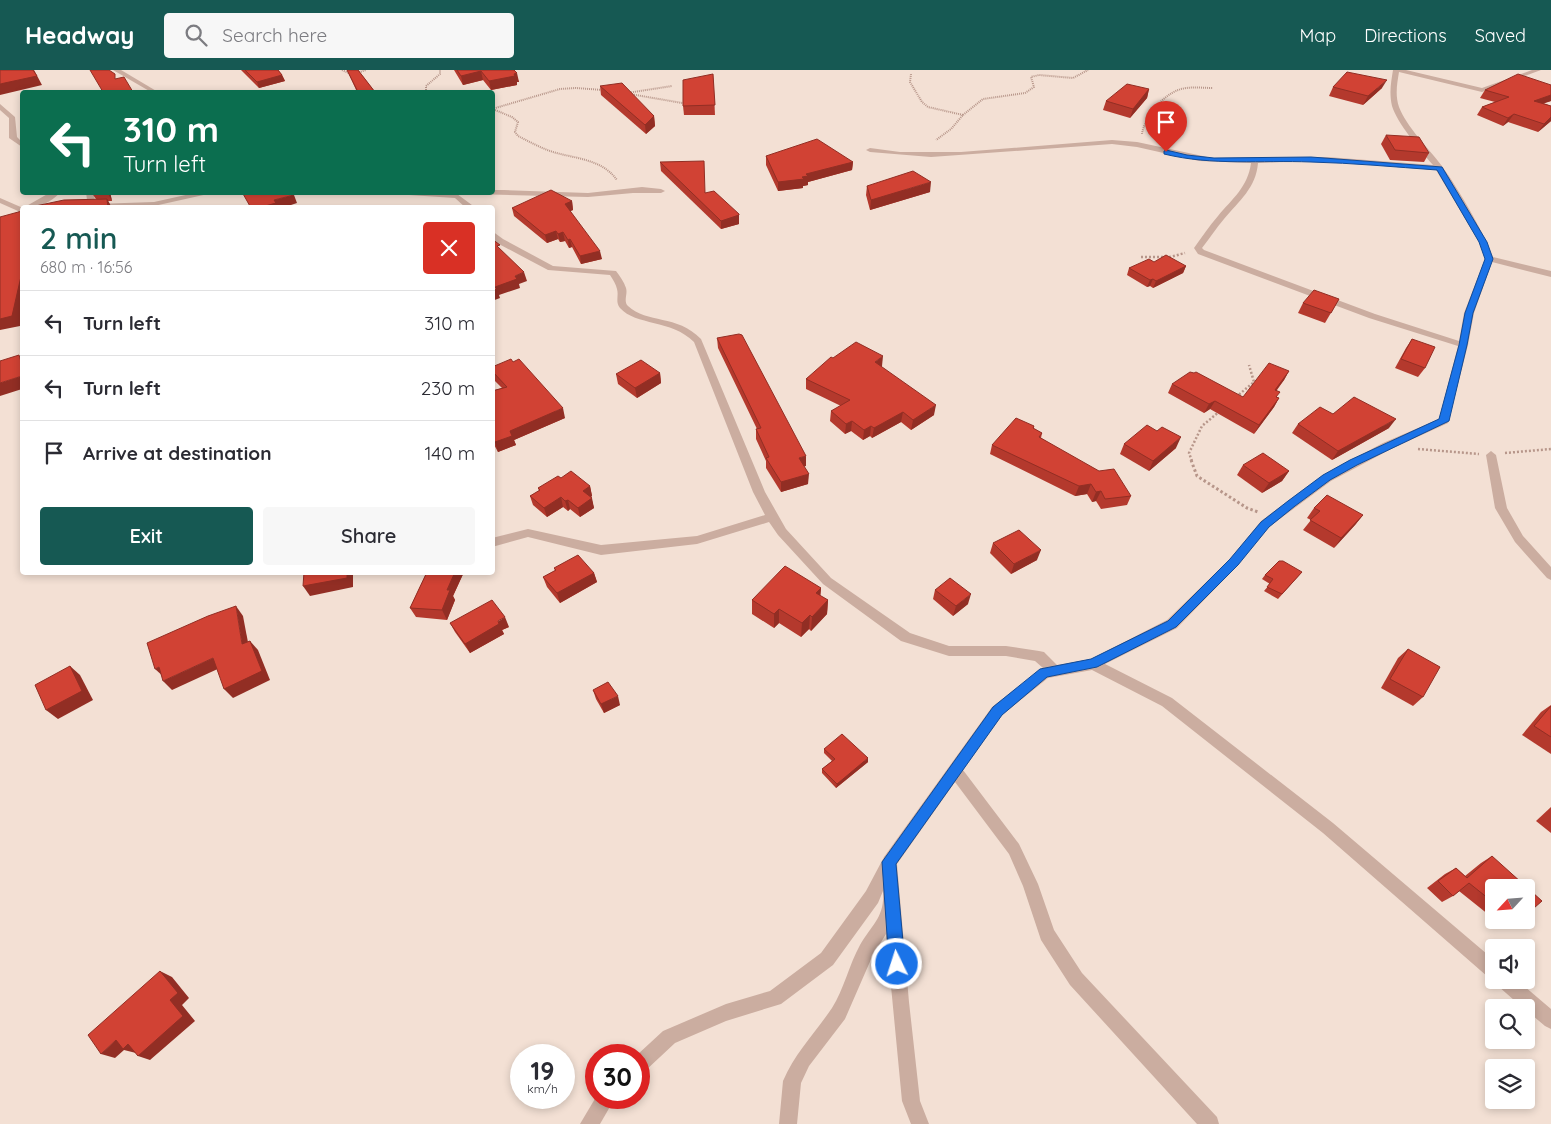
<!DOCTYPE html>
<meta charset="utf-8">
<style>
body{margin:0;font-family:Quicksand,sans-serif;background:#f7f7f7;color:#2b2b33;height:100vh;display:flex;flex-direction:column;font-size:19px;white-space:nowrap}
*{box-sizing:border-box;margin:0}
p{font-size:16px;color:#7c7c81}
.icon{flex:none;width:28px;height:28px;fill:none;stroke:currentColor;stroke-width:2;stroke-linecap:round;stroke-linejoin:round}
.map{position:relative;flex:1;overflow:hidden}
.side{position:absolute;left:20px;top:135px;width:475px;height:370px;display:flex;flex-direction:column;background:#fff;border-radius:5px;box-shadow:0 2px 8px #0003}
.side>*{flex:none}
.top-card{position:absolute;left:20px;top:20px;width:475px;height:105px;border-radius:5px;box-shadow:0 2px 8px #0003;background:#0b6e4f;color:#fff;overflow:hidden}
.needle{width:32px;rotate:244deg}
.fabs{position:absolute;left:1485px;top:809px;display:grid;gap:10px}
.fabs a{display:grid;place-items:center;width:50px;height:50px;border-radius:5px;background:#fff;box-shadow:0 2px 8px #0003;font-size:25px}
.speed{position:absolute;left:510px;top:974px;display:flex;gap:10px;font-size:25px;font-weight:700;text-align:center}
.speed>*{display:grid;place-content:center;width:65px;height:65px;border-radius:50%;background:#fff;box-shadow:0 2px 8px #0003;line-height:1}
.speed small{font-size:12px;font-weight:400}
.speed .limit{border:8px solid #d22;background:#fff;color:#111}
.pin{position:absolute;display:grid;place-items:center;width:42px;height:42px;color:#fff;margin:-51px -21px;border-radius:50% 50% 50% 0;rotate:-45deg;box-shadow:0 0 5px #0007}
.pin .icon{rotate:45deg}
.me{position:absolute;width:55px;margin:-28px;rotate:356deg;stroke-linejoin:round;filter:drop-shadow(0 0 4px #0008)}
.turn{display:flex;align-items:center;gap:18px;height:105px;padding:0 20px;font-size:22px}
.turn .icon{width:65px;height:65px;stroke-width:2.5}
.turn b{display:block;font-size:35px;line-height:42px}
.round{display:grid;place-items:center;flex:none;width:52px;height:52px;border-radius:5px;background:#f7f7f7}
.head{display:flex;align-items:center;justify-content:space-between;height:85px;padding:0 20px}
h1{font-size:30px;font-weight:600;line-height:38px;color:#165953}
.button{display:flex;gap:10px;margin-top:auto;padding:10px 20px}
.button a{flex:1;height:58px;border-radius:5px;background:#165953;color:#fff;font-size:20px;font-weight:600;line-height:58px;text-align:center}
.button a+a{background:#f7f7f7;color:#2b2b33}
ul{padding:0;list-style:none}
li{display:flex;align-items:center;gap:15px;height:65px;padding:0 20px;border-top:1px solid #e1e1e2}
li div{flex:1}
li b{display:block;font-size:19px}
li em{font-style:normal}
header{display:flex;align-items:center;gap:30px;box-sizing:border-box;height:70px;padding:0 25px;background:#165953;color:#fff}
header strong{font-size:24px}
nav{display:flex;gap:28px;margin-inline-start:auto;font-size:18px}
.search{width:350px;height:45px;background:#f7f7f7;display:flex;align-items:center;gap:12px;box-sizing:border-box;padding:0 18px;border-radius:5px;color:#7c7c81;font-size:19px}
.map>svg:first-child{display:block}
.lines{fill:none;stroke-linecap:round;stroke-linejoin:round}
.path-far2{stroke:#b7968a;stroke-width:2;stroke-dasharray:1 1;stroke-linecap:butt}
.path-far1{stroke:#b7968a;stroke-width:2.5;stroke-dasharray:2 2;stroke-linecap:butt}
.path{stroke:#b7968a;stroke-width:3;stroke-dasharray:2.5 2.5;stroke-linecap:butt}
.minor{fill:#cbada0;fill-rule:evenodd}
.wall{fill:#b4392d}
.shaded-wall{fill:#922e24}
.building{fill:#d14234;stroke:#922e24}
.route{fill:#1a73e8;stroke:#114b97}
</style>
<header>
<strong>Headway</strong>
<div class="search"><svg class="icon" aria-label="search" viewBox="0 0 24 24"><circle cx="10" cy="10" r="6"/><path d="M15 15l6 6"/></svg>Search here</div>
<nav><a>Map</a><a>Directions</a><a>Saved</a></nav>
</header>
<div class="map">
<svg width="1551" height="1054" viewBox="0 0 1551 1054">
<rect width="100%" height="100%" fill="#f3e0d4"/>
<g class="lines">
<g class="path-far2">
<polyline points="342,0 351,4"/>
<polyline points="357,3 366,0"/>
<polyline points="911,4 910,12 922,32 928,37 963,45 951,59 936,70"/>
<polyline points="426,22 426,16 440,4 440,0"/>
<polyline points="627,23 672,16"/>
<polyline points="630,24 688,34"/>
<polyline points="492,39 560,19 576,18 603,20"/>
<path d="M495,40L512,47L518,52L515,62L518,66C528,71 539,77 550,81C574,89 601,88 617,110"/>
<polyline points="963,45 983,29 1025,23 1034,17 1031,7 1039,5 1073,8 1088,0"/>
<path d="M1142,64C1144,48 1162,26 1178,20C1189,16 1202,18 1213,18"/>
</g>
<g class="path-far1">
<polyline points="1141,187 1170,187 1185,183"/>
<polyline points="1236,327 1254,312 1249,295"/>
<polyline points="1418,379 1479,384"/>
<polyline points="1505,383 1551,379"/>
<polyline points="1192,391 1189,383 1202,356 1220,341"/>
</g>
<polyline class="path" points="1191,390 1197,406 1247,438 1258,442"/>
<g class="minor">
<polygon points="113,0 121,0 158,22 151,22"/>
<path d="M1393,0H1406L1482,18L1532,0H1541L1482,22L1399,2C1397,14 1395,25 1399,37C1406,56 1429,79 1442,96C1459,120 1483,161 1493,187L1551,201V207L1492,192L1474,243L1468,275L1448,353L1391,379L1331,411L1269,457L1238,495L1177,558L1105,594L1172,628L1333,753L1494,890V909L1488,907L1323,763L1162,636L1092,600L1048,608L1002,645L963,700L1019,774L1038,814L1054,860L1082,903L1217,1047L1219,1054H1197L1070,915L1041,870L1023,816L1009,784L955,712L897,794L909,932L920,1031L929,1054H911L902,1031L886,864L872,887L845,949L809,996L801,1013L797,1054H779L783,1011C795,983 815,963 832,938C844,919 849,895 860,875C872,854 885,847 883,821L878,833L833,895L781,934L726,951L675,973L645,1001L639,1004V985H637L663,961L726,934L770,921L821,883L866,821L884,787L992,637L1043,598L1035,591L1006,586H949L901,571L823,514L778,465L769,452L697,474L601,485L528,467L492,477V468L528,459L601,475L697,466L765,445L753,422L694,272C671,249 636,256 620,238C615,232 619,226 617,219C616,214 613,210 610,205L548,200L497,173L492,168V161L503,169L553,196L616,201C620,206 624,212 626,218C628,224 623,231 628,236C647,254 677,244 701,269L765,422L786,459L831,508L910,563L949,576H1006L1039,581L1044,582L1057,595L1091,589L1167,550L1230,489L1261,451L1323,405L1383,373L1439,349L1458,276L1369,248L1198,184L1194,178C1202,167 1209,156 1218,146C1232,129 1248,117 1251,93L1199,91L1137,77L1112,74L931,87L870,82L866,80L870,78L900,82H961L1112,70L1137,72L1212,88L1327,87L1433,95C1421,81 1397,53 1392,36C1389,23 1391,12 1393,0ZM1299,91L1359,93L1436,100L1479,172L1485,189L1464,243L1459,271L1375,244L1204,180L1202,178C1210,168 1216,158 1224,149C1239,131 1256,118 1258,93Z"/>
<polygon points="0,34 15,47 17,67 22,72 22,77 9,68 9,48 0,40"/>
<polygon points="642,117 661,119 665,121 661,123 633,123 588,127 471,124 467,122 492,122 492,120 504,120 588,123"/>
<path d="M51,122H61C50,133 38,138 23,138Z"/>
<polygon points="86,122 94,122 95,134 154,132 199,122 217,122 154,136 88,138"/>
<polygon points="390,122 457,124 476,138 466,138 455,128 394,124"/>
<polygon points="0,128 23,138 22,146 19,146 18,141 0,133"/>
<polygon points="1491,381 1496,385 1507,438 1523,466 1551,497 1551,510 1547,508 1515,472 1495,438 1486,385"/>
<polygon points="1496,910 1517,910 1551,939 1551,959 1545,956 1526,940 1526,938 1523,938 1498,916"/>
<polygon points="596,1027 615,1028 600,1054 580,1054"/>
</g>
</g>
<g class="wall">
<polygon points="241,0 278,0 282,5 285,11 259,18"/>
<polygon points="347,0 358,0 375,22 357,22"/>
<polygon points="454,0 514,0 519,12 517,12 517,15 491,20 483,10 463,15"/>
<polygon points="713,4 715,45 684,45 683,36"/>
<polygon points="1551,15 1551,31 1543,33 1551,36 1551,51 1538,62 1508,52 1503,56 1477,45 1482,37 1495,32 1480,28 1485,20"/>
<polygon points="600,16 654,46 655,56 646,64 601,25"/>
<polygon points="1333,17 1382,18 1363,35 1329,26"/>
<polygon points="1149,19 1147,28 1130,48 1103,40 1106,31"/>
<polygon points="1386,65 1429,83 1424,92 1390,90 1381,74"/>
<polygon points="766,86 853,92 852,100 808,112 808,115 803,116 803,118 778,121 766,95"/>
<polygon points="660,92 705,123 739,154 721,159 661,101"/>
<polygon points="867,116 930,122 870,140 866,125"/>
<polygon points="91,122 110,122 112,131 108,131 112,138 96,129"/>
<polygon points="572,131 573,140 570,141 602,189 581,194 572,177 569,178 565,171 560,172 558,169 547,173 514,146 512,138"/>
<polygon points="1154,192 1186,196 1183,203 1153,218 1150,216 1147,217 1127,205 1129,198"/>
<polygon points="1339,229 1325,253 1298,243 1303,233"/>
<polygon points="717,268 806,396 804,396 808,414 781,422 766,398 766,391 756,369 756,359 757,359 718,278"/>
<polygon points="1412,269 1425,298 1418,307 1395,298 1406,278"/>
<polygon points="833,288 882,296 881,297 934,345 911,360 901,352 872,368 870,366 863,370 851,361 845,364 830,351 831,341 841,336 806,319 806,309"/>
<polygon points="492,297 565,348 514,370 516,375 498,382 492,371 492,321 502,318 492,308"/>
<polygon points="1289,301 1284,310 1277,320 1277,327 1279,328 1274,337 1254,364 1210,339 1204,343 1168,323 1172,314 1243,327"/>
<polygon points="660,303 661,313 637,328 618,314 616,304"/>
<polygon points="1333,344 1389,358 1332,390 1292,363 1298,354"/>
<polygon points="1034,356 1034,359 1042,363 1041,368 1131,426 1127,435 1101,439 1096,431 1092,432 1087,424 1075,426 990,384 992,375"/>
<polygon points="1157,361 1176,378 1149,401 1120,384 1124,374"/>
<polygon points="1243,395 1289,401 1282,411 1262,423 1237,405"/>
<polygon points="561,408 590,416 592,426 591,427 594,438 580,447 570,439 568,441 563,437 547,447 533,435 530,426 539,421 538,418"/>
<polygon points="1314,438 1363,445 1355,455 1334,478 1303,460 1311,450 1307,448"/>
<polygon points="993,473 1037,490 1011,504 990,483"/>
<polygon points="554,498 594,503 597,512 560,533 547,517 543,507 555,501"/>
<polygon points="427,502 464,502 453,526 455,530 447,550 416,547 410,538"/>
<polygon points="1302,502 1278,529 1264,521 1270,514 1262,509 1265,505"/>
<polygon points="821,518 820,526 828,530 827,544 811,561 809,559 801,567 779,553 774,558 752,544 752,530"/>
<polygon points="935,520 968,534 953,546 933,529"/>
<polygon points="450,553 509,557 502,560 504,564 470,583 455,562"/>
<polygon points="1408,579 1423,627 1413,636 1381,618 1398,588"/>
<polygon points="593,620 620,635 604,643 596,629"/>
<polygon points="1551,635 1551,684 1522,665 1541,642"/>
<polygon points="824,679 868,692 836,718 822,703 822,699 832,691 824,683"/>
<polygon points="1551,737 1551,763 1536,751"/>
<polygon points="1492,786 1494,818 1494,849 1459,821 1453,826 1442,832 1427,818 1445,804 1456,798 1465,806 1481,793"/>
<polygon points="1509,850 1518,850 1512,853"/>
</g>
<g class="shaded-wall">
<polygon points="34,0 42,15 0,25 0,14"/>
<polygon points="481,1 483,10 463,15 461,6"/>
<polygon points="517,3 519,12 517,12 517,15 491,20 489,11"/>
<polygon points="282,5 285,11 259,18 257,12"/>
<polygon points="1387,10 1382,18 1363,35 1368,26"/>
<polygon points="1149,19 1147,28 1130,48 1133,39"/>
<polygon points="1551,25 1551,31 1528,39 1534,31"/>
<polygon points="1514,44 1508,52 1503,56 1508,48"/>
<polygon points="654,46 655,56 646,64 645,55"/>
<polygon points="1551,47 1551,51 1538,62 1544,54"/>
<polygon points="853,92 852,100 808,112 808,115 803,116 803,118 778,121 778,112 802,107 806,104"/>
<polygon points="931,112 930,122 870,140 871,130"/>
<polygon points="107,122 110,122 112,131"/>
<polygon points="294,125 297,133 282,138 258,138 274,130"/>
<polygon points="107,129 112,138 108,138"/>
<polygon points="572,131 573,140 566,143 565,134"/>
<polygon points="739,144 739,154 721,159 721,151"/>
<polygon points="556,161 558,169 547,173 545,165"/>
<polygon points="563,162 565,171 560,172 558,164"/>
<polygon points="570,169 572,177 569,178 568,170"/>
<polygon points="600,181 602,189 581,194 580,186"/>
<polygon points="1186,196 1183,203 1153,218 1156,211"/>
<polygon points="22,202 22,244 20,256 0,260 0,249"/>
<polygon points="524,202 527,211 519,214 520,218 499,225 500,228 492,231 492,221 495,217 515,206"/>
<polygon points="1153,209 1150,216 1147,217 1150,210"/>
<polygon points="883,286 882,296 874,303 875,292"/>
<polygon points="1289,301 1284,310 1270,328 1275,320"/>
<polygon points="660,303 661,313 637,328 635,318"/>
<polygon points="22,306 22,319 0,326 0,313"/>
<polygon points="1279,328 1274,337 1254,364 1259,355"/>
<polygon points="1215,331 1210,339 1204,343 1209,334"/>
<polygon points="936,335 934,345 911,360 913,350"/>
<polygon points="563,338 565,348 514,370 516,375 498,382 495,372 510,361"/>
<polygon points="903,342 901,352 872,368 874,358"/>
<polygon points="1396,349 1389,358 1332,390 1338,381"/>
<polygon points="852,351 851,361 845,364 846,354"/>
<polygon points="871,356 870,366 863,370 864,360"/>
<polygon points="1181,367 1176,378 1149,401 1153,391"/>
<polygon points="806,386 806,396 798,398 799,388"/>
<polygon points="1289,401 1282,411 1262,423 1269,413"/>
<polygon points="809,404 808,414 781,422 781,412"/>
<polygon points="1091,414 1087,424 1075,426 1079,416"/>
<polygon points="590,416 592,426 586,430 583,421"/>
<polygon points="1101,421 1096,431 1092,432 1096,422"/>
<polygon points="561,427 563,437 547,447 544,438"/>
<polygon points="592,428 594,438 580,447 578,438"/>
<polygon points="568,430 570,439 568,441 565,431"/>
<polygon points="1363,445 1355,455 1334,478 1341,468"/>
<polygon points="1041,480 1037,490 1011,504 1014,494"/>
<polygon points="347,502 353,502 353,517 310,526 303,516"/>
<polygon points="455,502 464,502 453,526 455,530 447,550 442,540 447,520"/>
<polygon points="594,503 597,512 560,533 557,523"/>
<polygon points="821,518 820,532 816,523"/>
<polygon points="971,524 968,534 953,546 956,536"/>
<polygon points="828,530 827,544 811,561 812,547"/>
<polygon points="236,536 243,546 250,583 242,574"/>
<polygon points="779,539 779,553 774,558 774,544"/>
<polygon points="810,545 809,559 801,567 802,553"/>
<polygon points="505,547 509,557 502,560 504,564 470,583 465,574"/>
<polygon points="250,571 258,580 270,610 233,628 224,619"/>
<polygon points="213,588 222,597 172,620 163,611"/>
<polygon points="70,596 80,605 93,630 58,649 46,640"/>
<polygon points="159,597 165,608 155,599"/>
<polygon points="618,626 620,635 604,643 601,634"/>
<polygon points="868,688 868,692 836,718 837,714"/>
<polygon points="160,901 172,907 189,928 182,935 195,951 150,990 138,986 170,930"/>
<polygon points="116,970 141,979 136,983 124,980 115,988 101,984"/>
</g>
<g class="building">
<polygon points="0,0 33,0 37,6 0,14"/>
<polygon points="90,0 109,0 115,4 115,9 124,7 133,22 103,22"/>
<polygon points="245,0 278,0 282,5 257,12"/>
<polygon points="347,0 358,0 375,22 358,22"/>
<polygon points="457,0 514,0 517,3 514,4 515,6 489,11 481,1 461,6"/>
<polygon points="1347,2 1387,10 1368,26 1333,17"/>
<polygon points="713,4 715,35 683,36 683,10"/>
<polygon points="1518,4 1551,15 1551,25 1534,31 1551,36 1551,47 1544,54 1514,44 1508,48 1482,37 1509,27 1485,20"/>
<polygon points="622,13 654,46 645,55 600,16"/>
<polygon points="1127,14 1149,19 1133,39 1106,31"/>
<polygon points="1386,65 1419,67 1429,83 1395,80"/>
<polygon points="817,69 853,92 806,104 808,106 802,107 804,109 778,112 766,86"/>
<polygon points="704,91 705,123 714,121 739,144 739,145 721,151 660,92"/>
<polygon points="913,101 931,112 871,130 867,116"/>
<polygon points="551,120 572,131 565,134 600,181 580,186 570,169 568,170 563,162 558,164 556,161 545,165 512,138"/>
<polygon points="242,122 292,122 294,125 274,130 276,133 258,138 251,138"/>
<polygon points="107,129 108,138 26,138 64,130"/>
<polygon points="22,141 22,202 12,246 0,249 0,147"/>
<polygon points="492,169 500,175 497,176 524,202 515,206 517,209 495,217 497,219 492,221"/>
<polygon points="1166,185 1186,196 1156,211 1153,209 1150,210 1129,198 1149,189 1154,192"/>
<polygon points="1314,220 1339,229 1331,243 1303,233"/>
<polygon points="739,264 742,265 806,386 799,388 809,404 781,412 766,388 769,387 756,359 761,358 717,268"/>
<polygon points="1412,269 1435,277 1425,298 1401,289"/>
<polygon points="856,272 883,286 875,292 936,335 913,350 903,342 874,358 871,356 864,360 852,351 846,354 831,341 850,330 806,309 831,287 833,288"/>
<polygon points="19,285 22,295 22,306 0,313 0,291"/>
<polygon points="511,289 513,292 519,289 563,338 510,361 512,366 495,372 492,368 492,321 507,317 492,301 492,297"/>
<polygon points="641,290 660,303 635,318 616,304"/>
<polygon points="1269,293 1289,301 1275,320 1280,322 1276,327 1279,328 1259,355 1215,331 1209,334 1172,314 1190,302 1194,303 1196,302 1243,327"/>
<polygon points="1354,327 1396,349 1338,381 1298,354 1320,337 1333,344"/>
<polygon points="1016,348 1034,356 1033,358 1042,363 1039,367 1099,401 1114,399 1131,426 1105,429 1101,421 1096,422 1091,414 1079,416 992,375"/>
<polygon points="1147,355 1157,361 1162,357 1181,367 1153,391 1124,374"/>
<polygon points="1263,383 1289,401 1269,413 1243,395"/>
<polygon points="571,401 590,416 583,421 592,428 578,438 568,430 565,431 561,427 544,438 530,426 540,420 538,418 558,406 561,408"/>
<polygon points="1327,425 1363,445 1341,468 1310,450 1320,441 1314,438"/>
<polygon points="1019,460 1041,480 1014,494 993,473"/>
<polygon points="578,485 594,503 557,523 543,507 556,500 554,498"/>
<polygon points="1279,491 1283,491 1302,502 1282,524 1267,517 1273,509 1265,505"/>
<polygon points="785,496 821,518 816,523 828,530 812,547 810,545 802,553 779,539 774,544 752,530"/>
<polygon points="304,502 347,502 347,508 303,516"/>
<polygon points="427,502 455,502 447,520 450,520 442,540 410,538"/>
<polygon points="950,508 971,524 956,536 935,520"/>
<polygon points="492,530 505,547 498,551 499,554 465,574 450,553"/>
<polygon points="236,536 242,574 250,571 262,601 224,619 213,588 163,611 159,597 155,599 147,573 208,546"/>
<polygon points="1408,579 1440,597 1423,627 1390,609"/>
<polygon points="70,596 82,621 46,640 35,615"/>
<polygon points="608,612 618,626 601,634 593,620"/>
<polygon points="1551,636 1551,667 1534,656"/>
<polygon points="842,664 868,688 837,714 822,699 835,689 824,679"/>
<polygon points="1492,786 1542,831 1526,845 1526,818 1494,818 1494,833 1469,813 1453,826 1438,811 1456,798 1467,808"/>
<polygon points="160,901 178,923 170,930 183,946 138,986 128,974 123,979 116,970 101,984 88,965"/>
</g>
<path class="route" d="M1166,80L1187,85L1214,88L1311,87L1442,97L1487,172L1493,189L1473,243L1467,275L1449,351L1357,395L1330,410L1295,436L1269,457L1238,495L1176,557L1097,597L1047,607L1002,645L896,794L905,894L902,900L897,902L892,900L889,894L882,792L993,637L1040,599L1091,589L1168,551L1230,489L1261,452L1288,431L1323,405L1350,390L1439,349L1459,275L1465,243L1485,189L1479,172L1437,100C1395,97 1353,93 1311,92C1261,90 1213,96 1164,84V81Z"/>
</svg>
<div class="fabs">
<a><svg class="needle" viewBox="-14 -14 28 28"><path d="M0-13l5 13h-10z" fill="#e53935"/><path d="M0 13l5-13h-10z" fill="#7c7c81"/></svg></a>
<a><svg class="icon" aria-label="sound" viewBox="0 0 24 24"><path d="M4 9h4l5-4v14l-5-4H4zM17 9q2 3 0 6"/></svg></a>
<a><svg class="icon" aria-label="search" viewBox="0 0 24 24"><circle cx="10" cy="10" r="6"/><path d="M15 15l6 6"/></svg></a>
<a><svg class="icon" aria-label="layers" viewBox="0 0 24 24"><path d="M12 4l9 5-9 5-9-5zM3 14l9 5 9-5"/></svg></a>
</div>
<div class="speed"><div>19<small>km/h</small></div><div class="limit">30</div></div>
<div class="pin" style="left:1166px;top:82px;background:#d93025"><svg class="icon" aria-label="arrive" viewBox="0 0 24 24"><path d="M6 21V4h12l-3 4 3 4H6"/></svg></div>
<svg class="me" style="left:897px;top:894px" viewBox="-20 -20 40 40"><circle r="17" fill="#1a73e8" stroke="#fff" stroke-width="3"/><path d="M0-11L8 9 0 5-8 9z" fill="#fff"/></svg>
<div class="top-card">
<div class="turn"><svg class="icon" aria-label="left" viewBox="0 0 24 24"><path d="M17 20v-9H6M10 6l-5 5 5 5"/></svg><div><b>310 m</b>Turn left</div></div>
</div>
<section class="side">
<div class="head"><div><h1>2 min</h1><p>680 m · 16:56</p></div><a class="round" style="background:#d93025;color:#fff"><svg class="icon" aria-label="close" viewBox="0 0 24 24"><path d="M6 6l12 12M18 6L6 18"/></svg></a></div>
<ul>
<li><svg class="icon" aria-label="left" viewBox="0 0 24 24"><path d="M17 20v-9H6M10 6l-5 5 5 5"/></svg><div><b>Turn left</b></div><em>310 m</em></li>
<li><svg class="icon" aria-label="left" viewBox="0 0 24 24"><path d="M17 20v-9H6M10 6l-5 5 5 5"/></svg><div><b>Turn left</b></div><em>230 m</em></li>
<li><svg class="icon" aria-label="arrive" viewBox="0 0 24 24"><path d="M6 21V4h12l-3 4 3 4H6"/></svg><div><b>Arrive at destination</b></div><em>140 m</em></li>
</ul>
<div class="button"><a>Exit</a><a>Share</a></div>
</section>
</div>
